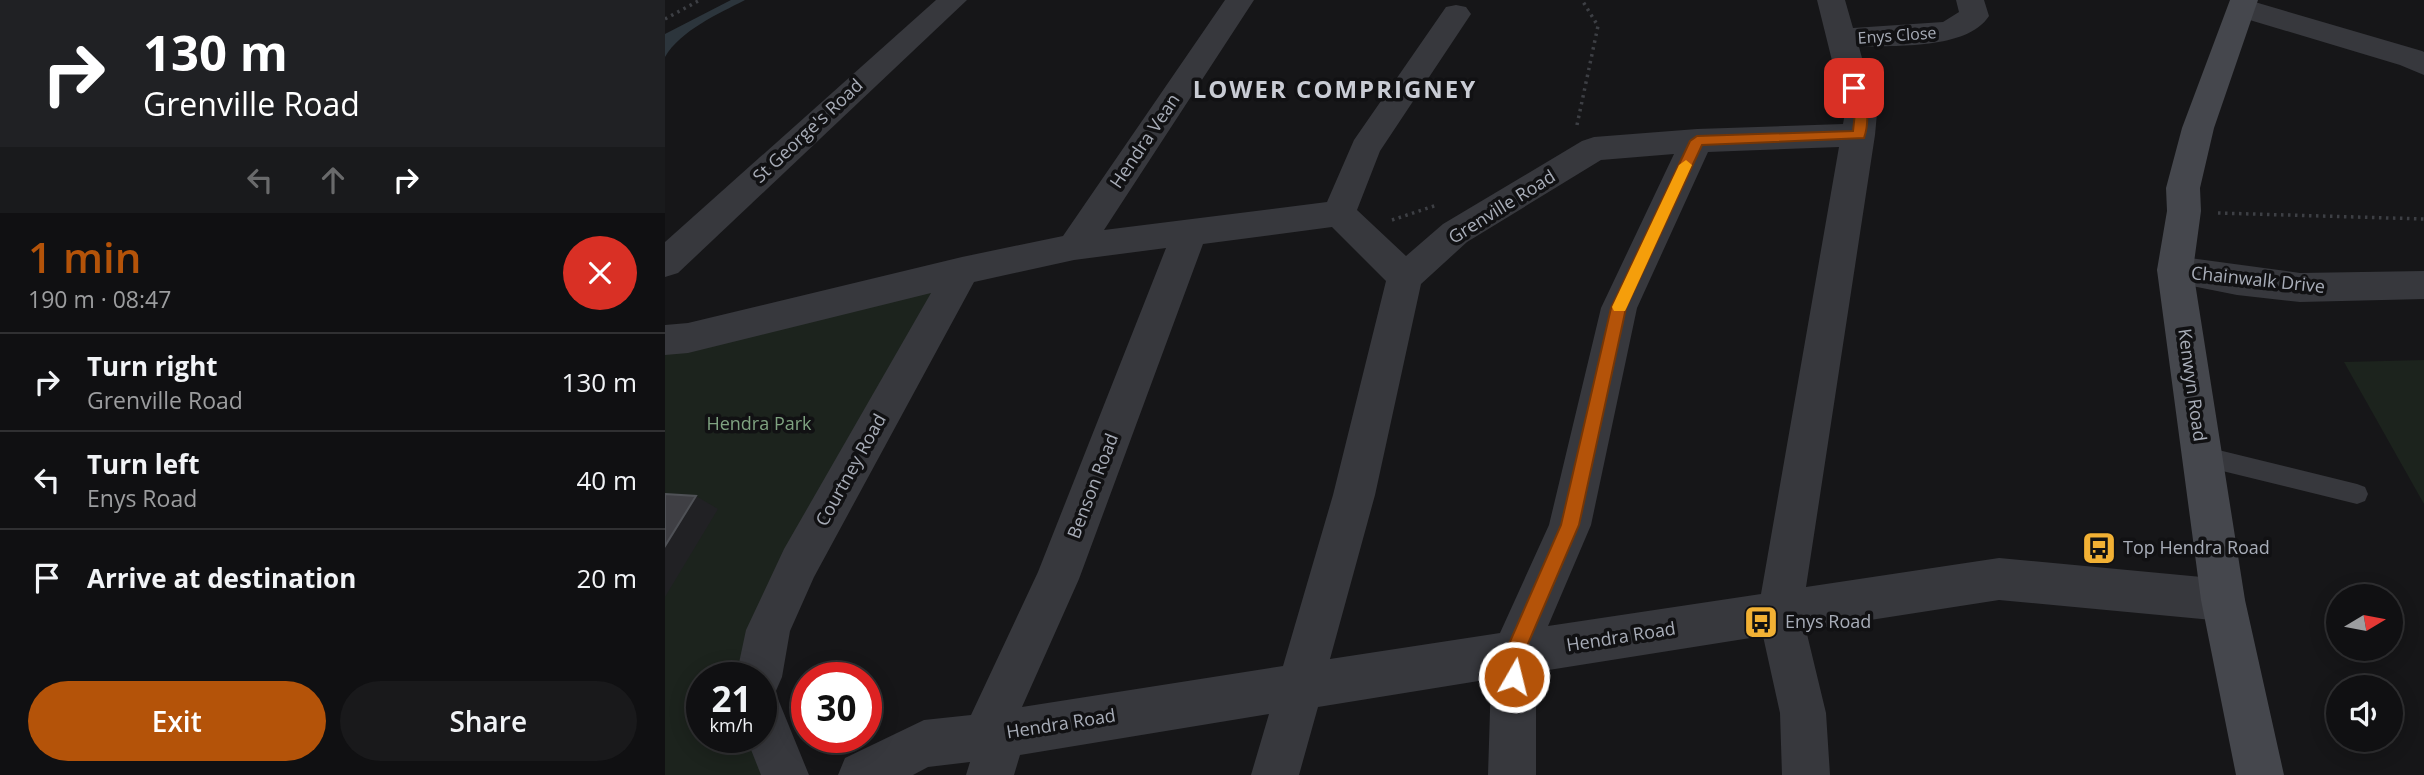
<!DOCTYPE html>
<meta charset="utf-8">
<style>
body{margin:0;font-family:"Open Sans",sans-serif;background:#19191b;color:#f1f3f6;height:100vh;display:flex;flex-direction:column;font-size:26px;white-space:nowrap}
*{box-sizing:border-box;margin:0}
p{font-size:23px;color:#9c9d9f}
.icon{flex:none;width:38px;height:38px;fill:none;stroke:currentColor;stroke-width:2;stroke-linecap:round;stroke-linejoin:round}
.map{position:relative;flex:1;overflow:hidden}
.sheet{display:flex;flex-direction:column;background:#101012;width:665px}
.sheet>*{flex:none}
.guide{background:#202124;color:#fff;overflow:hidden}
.needle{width:46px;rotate:80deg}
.tools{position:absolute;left:1661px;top:584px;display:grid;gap:14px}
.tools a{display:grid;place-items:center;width:77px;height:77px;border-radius:50%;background:#101012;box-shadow:0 4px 18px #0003,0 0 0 2px #303032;font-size:35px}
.speed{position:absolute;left:21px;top:662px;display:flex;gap:14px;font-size:35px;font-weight:700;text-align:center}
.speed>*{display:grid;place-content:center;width:91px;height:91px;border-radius:50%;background:#101012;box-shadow:0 4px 18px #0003,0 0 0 2px #303032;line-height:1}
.speed small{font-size:18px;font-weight:400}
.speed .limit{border:10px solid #d22;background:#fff;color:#111}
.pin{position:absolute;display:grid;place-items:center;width:60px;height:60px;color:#fff;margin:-30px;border-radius:14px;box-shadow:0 4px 10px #0006}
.me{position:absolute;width:77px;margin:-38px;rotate:8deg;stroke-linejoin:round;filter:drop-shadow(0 0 5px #0008)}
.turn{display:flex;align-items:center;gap:24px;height:147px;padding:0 28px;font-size:32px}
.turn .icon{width:91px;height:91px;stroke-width:2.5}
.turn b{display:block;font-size:49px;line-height:60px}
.lanes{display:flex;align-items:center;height:66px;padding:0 28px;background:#0003;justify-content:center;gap:35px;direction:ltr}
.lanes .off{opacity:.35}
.round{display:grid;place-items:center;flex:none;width:74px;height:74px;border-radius:37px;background:#19191b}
.head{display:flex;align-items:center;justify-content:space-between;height:119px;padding:0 28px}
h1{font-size:42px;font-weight:600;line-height:52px;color:#b45309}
.button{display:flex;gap:14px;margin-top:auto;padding:14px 28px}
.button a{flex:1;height:80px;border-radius:42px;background:#b45309;color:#fff;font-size:28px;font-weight:600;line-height:80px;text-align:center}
.button a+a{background:#19191b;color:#f1f3f6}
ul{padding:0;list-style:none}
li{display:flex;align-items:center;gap:21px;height:98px;padding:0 28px;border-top:2px solid #303032}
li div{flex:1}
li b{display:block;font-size:26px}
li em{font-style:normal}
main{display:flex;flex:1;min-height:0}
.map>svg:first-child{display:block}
.green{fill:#1c231d}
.water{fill:#2c353c}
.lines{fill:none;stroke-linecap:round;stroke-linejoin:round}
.path{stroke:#3d3f44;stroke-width:3.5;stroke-dasharray:2.5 4.5;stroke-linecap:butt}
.lane{fill:#37383d;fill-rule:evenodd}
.street{fill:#37383d;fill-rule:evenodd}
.secondary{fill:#45474d;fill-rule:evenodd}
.shaded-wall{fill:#212124}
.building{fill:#3f3f44;stroke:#4f5156;stroke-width:2}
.route{fill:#b45309;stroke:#753606;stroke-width:2}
.slow{fill:#f59e0b}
.labels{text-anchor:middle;stroke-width:7;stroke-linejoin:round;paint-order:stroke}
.far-street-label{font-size:16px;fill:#a8adb8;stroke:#111113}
.street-label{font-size:18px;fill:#a8adb8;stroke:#111113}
.park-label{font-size:18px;fill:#7fa381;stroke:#111113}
.poi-label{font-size:18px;fill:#a8adb8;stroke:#111113;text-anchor:start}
.district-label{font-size:24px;font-weight:bold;letter-spacing:2px;fill:#c9ccd4;stroke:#111113}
</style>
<main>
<section class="sheet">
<div class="guide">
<div class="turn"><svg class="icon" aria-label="right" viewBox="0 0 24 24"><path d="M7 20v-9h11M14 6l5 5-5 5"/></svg><div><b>130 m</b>Grenville Road</div></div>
<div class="lanes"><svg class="icon off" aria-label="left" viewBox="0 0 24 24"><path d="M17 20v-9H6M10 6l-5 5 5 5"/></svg><svg class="icon off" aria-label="ahead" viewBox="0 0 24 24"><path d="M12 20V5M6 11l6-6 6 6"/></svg><svg class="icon" aria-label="right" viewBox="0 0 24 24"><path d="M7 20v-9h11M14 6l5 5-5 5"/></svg></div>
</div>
<div class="head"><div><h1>1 min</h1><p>190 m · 08:47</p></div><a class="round" style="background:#d93025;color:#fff"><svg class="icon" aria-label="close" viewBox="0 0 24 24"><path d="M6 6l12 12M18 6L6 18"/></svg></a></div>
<ul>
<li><svg class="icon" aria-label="right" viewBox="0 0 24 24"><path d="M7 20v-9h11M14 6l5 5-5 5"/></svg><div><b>Turn right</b><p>Grenville Road</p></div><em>130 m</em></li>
<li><svg class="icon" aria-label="left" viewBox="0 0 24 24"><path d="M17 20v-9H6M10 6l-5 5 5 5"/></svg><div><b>Turn left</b><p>Enys Road</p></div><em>40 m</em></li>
<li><svg class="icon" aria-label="arrive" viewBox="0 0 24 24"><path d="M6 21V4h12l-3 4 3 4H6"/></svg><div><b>Arrive at destination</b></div><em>20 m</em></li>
</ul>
<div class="button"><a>Exit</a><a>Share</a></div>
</section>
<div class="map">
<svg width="1759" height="775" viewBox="0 0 1759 775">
<rect width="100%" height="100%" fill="#161618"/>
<g class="green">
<polygon points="283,280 92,632 83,677 37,677 37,737 90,737 108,775 0,775 0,347"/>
<polygon points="1759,360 1759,504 1679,362"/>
</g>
<path class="water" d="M66,0H80C53,14 16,30 0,57V34Z"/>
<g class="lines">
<g class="path">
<polyline points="0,19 35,0"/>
<polyline points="912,125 933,26 917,0"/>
<polyline points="1553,213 1759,219"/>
<polyline points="727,220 772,205"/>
</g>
<polygon class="lane" points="1537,446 1692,484 1700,487 1703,494 1700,501 1692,504 1537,466 1529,463 1526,456 1529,449"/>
<g class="street">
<polygon points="271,0 302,0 13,273 0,277 0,242"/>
<path d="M560,0H589L439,230L662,202L689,140L781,7L791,5L801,7L806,14L715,151L692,210L741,256L778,224L917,141L929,137L1032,129L1178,124L1180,113L1152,0H1180L1188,28L1278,22L1294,12L1291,0H1319L1324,16C1302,50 1230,45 1194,47L1212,113L1210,135L1141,587L1334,558L1558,579L1573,585L1580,600L1573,615L1558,621L1334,600L1141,630L1161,713L1165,775H1117L1115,713L1098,636L871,672V775H823L826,679L653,707L634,775H586L604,714L355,755L349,775H301L305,762L263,767L248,775H173L180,758L259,720L306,715L373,572L501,248L409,260L309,282L149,577L125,631L117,677L110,693L104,696L113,699L144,775H96L81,737H96V677H71L81,630L119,549L266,293L23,353L0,355V325L23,323L297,257L398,236ZM1174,147L1096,594L883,626L926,525L972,308L1043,152ZM1009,154L936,308L884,525L835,633L665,659L710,495L756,284L802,242L936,160ZM667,227L721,281L668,495L618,666L357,707L414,579L538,244Z"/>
<polygon points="1583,0 1757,51 1759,52 1759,75 1735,65 1568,15 1563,8 1568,1"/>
<polygon points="1510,256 1635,273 1759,271 1759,299 1635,302 1572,295 1497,280 1492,270 1497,260"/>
</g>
<polygon class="secondary" points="1565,0 1593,0 1549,128 1535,188 1536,211 1528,270 1580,600 1619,775 1571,775 1536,600 1492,270 1502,211 1501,188 1517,128"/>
</g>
<polygon class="shaded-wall" points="31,496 53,509 0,597 0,546"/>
<polygon class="building" points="0,494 31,496 0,546"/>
<path class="route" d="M1189,84C1205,91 1204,124 1199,138L1037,145L961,308L914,525L859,653L856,684L849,687L842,684L839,677L840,653L896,525L946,308L1025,141L1032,136L1188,131L1190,113L1183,88Z"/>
<polygon class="slow" points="1021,160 1027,165 962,307 960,311 949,311 947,307 1014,165"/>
<defs>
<g id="bus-square" transform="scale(1.75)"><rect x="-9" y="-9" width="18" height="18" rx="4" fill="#f2b134" stroke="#111113"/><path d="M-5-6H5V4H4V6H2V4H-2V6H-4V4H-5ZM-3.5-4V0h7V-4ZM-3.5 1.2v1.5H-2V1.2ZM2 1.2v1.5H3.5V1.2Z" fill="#111"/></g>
</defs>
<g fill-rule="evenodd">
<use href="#bus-square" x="1434" y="548"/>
<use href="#bus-square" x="1096" y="622"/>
</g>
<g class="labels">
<g class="far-street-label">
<text transform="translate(1232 35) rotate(-4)" y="6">Enys Close</text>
</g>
<g class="street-label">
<text transform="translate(143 131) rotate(-43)" y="6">St George's Road</text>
<text transform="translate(480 141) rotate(-56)" y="6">Hendra Vean</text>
<text transform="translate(837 207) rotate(-32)" y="6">Grenville Road</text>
<text transform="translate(1593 280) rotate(6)" y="6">Chainwalk Drive</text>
<text transform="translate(1527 385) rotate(82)" y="6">Kenwyn Road</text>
<text transform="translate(186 470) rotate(-61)" y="6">Courtney Road</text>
<text transform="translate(428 486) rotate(-69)" y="6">Benson Road</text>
<text transform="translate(956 637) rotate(-9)" y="6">Hendra Road</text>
<text transform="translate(396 724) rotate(-9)" y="6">Hendra Road</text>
</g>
<g class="park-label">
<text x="94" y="430">Hendra Park</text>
</g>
<g class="poi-label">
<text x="1458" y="554">Top Hendra Road</text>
<text x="1120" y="628">Enys Road</text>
</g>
<g class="district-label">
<text x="670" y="98">LOWER COMPRIGNEY</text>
</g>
</g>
</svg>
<div class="tools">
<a><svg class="needle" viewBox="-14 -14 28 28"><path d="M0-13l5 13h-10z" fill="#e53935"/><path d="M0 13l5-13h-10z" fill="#9c9d9f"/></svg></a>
<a><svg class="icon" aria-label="sound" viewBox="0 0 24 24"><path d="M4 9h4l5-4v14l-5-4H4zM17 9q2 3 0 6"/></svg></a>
</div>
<div class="speed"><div>21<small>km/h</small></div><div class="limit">30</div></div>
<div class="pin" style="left:1189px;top:88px;background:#d93025"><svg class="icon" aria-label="arrive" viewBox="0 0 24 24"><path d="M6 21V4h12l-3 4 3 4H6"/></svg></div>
<svg class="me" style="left:849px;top:677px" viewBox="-20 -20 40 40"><circle r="17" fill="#b45309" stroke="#fff" stroke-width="3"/><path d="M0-11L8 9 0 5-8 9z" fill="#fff"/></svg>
</div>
</main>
